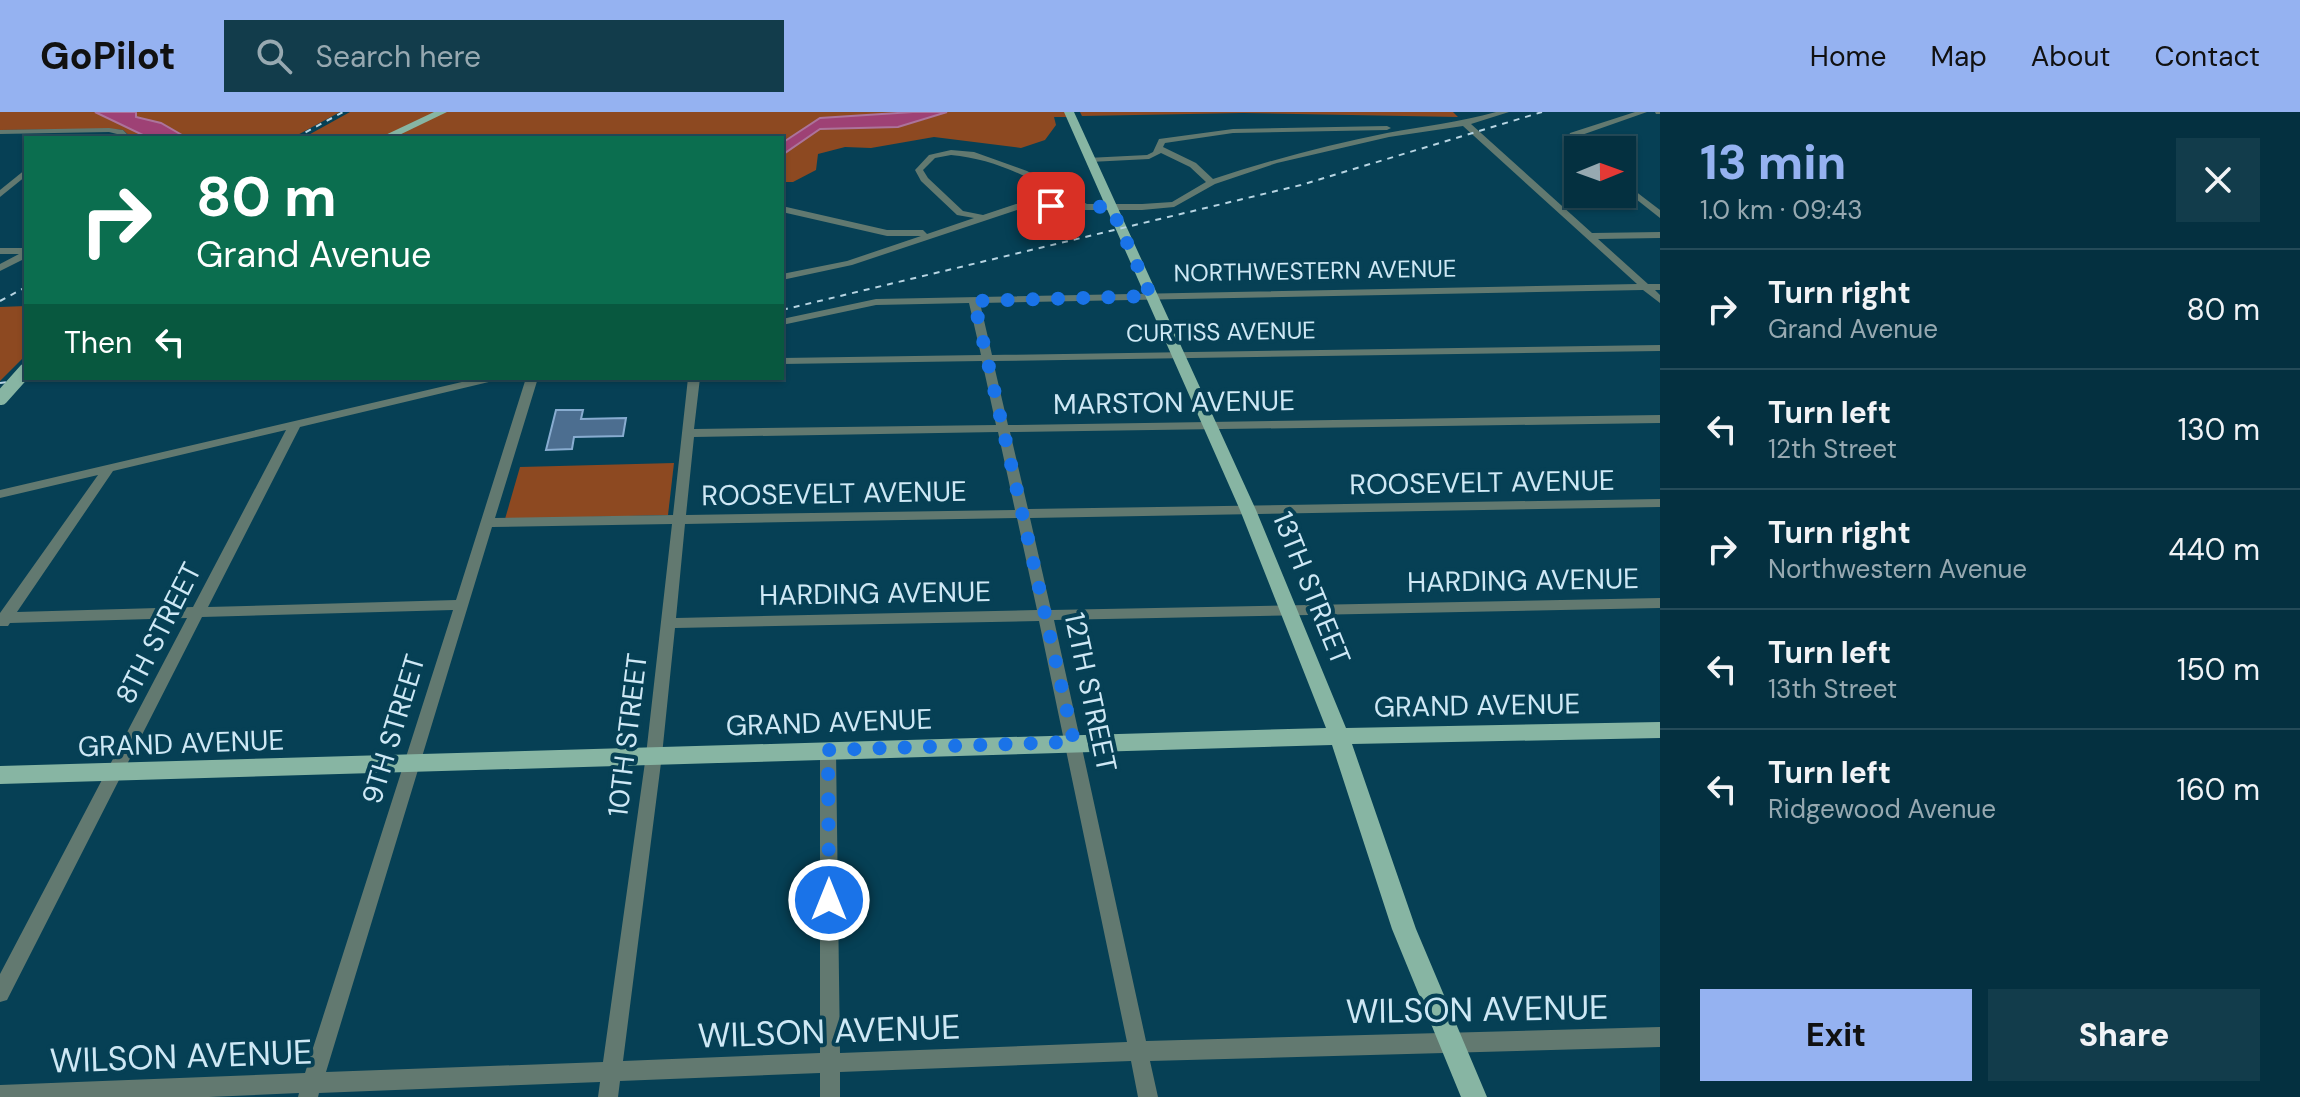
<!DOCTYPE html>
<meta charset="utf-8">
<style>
body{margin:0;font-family:"DM Sans",sans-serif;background:#123c4b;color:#f1f3f6;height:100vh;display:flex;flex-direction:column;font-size:30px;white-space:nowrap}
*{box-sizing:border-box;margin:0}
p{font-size:26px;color:#97a9b1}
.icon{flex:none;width:44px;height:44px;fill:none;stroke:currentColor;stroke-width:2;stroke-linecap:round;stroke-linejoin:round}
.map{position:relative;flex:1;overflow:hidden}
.panel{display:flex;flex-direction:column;background:#043040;width:640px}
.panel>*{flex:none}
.top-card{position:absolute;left:24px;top:24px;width:760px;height:244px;border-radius:0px;box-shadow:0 2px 6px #0004,0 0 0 2px #254b59;background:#0b6e4f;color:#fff;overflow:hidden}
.needle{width:52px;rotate:89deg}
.controls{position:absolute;left:1564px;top:24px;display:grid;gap:16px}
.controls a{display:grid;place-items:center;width:72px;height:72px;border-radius:0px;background:#043040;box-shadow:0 2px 6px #0004,0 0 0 2px #254b59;font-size:40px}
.pin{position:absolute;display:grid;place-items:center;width:68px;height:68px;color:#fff;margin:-34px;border-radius:16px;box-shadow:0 4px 12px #0006}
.me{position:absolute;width:88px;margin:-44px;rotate:0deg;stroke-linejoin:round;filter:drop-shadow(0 0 6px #0008)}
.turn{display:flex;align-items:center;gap:28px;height:168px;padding:0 40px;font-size:36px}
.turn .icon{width:104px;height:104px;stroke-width:2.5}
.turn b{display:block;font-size:56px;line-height:68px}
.then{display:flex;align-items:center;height:76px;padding:0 40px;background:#0003;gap:16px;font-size:30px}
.round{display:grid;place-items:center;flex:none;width:84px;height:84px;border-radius:0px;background:#123c4b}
.summary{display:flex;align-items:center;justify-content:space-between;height:136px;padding:0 40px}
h1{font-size:48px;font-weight:800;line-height:60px;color:#95b2f1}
.cta{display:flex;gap:16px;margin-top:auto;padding:16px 40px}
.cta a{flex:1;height:92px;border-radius:0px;background:#95b2f1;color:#111;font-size:32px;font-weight:800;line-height:92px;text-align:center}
.cta a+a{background:#123c4b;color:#f1f3f6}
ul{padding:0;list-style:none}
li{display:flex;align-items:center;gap:24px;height:120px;padding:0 40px;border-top:2px solid #254b59}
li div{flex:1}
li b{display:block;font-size:30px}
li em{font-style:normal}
header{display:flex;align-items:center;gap:48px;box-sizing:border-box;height:112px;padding:0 40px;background:#95b2f1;color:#111}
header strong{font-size:38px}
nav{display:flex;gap:44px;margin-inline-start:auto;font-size:28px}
.search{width:560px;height:72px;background:#123c4b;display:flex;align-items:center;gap:20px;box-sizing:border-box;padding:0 28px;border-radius:0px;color:#97a9b1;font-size:30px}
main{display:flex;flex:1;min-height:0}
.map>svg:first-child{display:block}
.green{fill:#8d4921}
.water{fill:#9e4175;stroke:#ac739b;stroke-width:2}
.building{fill:#4c6e90;stroke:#88acd0;stroke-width:2}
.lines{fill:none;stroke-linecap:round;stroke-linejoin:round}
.minor{fill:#627970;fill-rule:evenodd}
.major{fill:#87b5a3;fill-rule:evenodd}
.rail{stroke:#b6d4e2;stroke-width:2;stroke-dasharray:6 6;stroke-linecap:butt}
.major-bridge{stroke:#87b5a3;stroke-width:14}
.route{stroke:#1a73e8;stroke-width:14;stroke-dasharray:0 25.2}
.labels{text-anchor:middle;stroke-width:8;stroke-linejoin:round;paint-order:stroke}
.far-street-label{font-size:24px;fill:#cee8f5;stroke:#064055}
.street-label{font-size:28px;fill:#cee8f5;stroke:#064055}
.near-street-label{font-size:34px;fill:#cee8f5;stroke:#064055}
</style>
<header>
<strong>GoPilot</strong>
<div class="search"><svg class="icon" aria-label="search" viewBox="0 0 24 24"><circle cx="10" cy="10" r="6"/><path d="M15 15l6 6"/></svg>Search here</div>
<nav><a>Home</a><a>Map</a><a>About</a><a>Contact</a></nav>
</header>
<main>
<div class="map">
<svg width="1660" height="985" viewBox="0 0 1660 985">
<rect width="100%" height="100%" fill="#064055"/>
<g class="green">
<polygon points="0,0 95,0 149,26 132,26 123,18 113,17 0,18"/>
<polygon points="136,0 340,0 292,26 187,26 161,11 136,5"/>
<polygon points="350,0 1066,0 1067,5 1054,5 1056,13 1045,28 1021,36 934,25 871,36 845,35 818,42 816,58 793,70 782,70 782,43 820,17 898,15 926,7 821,12 782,38 782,26 303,26"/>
<polygon points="1080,0 1453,0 1458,5 1243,1 1082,4"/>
<polygon points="26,194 26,243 0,269 0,195"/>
<polygon points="674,351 668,403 505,407 520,355"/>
</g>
<g class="water">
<polygon points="95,0 136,0 136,5 161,11 187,26 149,26"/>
<polygon points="913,0 947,0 898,15 820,17 782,43 782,31 820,6"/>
</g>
<polygon class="building" points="556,298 583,298 581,307 626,306 623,324 574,325 572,337 546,338"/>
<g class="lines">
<g class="minor">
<path d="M1496,0H1509L1471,12L1592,121L1660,120V126L1598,127L1648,172H1660V178H1655L1660,183V191L1643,178L980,191L992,243L1660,233V239L993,249L1008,313L1660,303V311L1010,320L1028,397L1660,387V395L1030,406L1051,498L1660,486V496L1054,508L1146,929L1660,915V935L1150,949L1158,985H1138L1131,949L840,960V985H820V961L620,969L618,985H598L600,970L319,981L318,985H298L299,981L209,985H0V973L305,961L453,498L202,505L7,888L0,890V862L187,506L10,511L8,514H0V501L98,363L0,386V378L479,266H499L493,269L300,315L208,495L456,488L526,266H538L495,406L673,403L688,266H700L694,317L996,313L982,249L782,252V246L981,243L969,191L876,193L782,213V207L876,187L1637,172L1463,14L1389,25L1277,51L1215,72L1174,95L1142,98H1017L852,153L782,168V162L847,149L921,124H887L782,100V94L887,118H923L927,122L974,106L957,103L921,69L915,58L929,43L951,38L974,40L1027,59L1087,92H1142L1172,90L1206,70L1190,55L1161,41L1149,47L1090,50H1087V46L1147,43L1153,40L1159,27L1233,17L1387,14L1391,16L1387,18L1233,21L1165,31L1163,35L1196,51L1213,67C1270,48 1328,33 1387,21C1424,14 1460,10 1496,0ZM951,43C997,47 1037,69 1077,92H1016L983,103L963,99L928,66L923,58L935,46ZM286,318L193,495L17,500L113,359ZM998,320L1015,398L686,403L694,325ZM1017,406L1037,498L676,506L685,412ZM672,412L646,643L603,950L326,960L492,415ZM1039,509L1127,930L840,941L836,638L834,633L828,631L822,633L820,638V941L623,949L662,643L675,516Z"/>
<polygon points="1635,0 1647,0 1576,25 1575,28 1584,38 1577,40 1567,28 1570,21"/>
<polygon points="1655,0 1660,0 1660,2 1656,2"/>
<polygon points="109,16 123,18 131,26 122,26 117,22 109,20 0,22 0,18"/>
<polygon points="26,57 26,64 0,85 0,78"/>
<polygon points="1622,69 1660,98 1660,106 1622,76"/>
<polygon points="0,136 26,136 26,146 0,159 0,152 19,142 0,142"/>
</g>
<g class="major">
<polygon points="434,0 447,0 393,26 379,26"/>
<polygon points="1064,0 1074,0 1256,398 1346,616 1660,610 1660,626 1352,632 1416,817 1487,985 1461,985 1392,817 1332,633 0,672 0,654 1326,616 1240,398"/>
</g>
<g class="rail">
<polyline points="295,26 343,0"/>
<polyline points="0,189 26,175"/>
<polyline points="782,198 1301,73 1542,0"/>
<polyline points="0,271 40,266"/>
</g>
<polyline class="major-bridge" points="1,286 26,258"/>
</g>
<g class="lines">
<polyline class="route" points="829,788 828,638 1074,630 974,189 1151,184 1111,95 1051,94"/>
</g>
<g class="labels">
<g class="far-street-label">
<text transform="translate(1315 159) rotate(-1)" y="8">NORTHWESTERN AVENUE</text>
<text transform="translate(1221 220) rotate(-1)" y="8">CURTISS AVENUE</text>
</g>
<g class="street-label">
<text transform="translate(1174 290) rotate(-1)" y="10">MARSTON AVENUE</text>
<text transform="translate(1482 370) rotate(-1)" y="10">ROOSEVELT AVENUE</text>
<text transform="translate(834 381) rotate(-1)" y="10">ROOSEVELT AVENUE</text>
<text transform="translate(1523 468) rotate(-1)" y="10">HARDING AVENUE</text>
<text transform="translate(1312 476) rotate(68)" y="10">13TH STREET</text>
<text transform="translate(875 481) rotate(-1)" y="10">HARDING AVENUE</text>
<text transform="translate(158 521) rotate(-63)" y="10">8TH STREET</text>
<text transform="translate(1091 580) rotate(78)" y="10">12TH STREET</text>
<text transform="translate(1477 593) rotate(-1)" y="10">GRAND AVENUE</text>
<text transform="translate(829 610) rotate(-2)" y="10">GRAND AVENUE</text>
<text transform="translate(393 617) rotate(-73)" y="10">9TH STREET</text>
<text transform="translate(627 623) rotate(-83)" y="10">10TH STREET</text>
<text transform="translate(181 631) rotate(-2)" y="10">GRAND AVENUE</text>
</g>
<g class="near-street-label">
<text transform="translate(1477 897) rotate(-1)" y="12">WILSON AVENUE</text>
<text transform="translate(829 919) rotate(-2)" y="12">WILSON AVENUE</text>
<text transform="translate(181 944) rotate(-2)" y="12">WILSON AVENUE</text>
</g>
</g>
</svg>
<div class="controls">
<a><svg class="needle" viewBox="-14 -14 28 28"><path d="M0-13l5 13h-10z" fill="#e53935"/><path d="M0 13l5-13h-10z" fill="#97a9b1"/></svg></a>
</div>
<div class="pin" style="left:1051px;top:94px;background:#d93025"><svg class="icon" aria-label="arrive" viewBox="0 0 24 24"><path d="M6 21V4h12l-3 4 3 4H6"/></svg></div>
<svg class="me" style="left:829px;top:788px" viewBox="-20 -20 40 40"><circle r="17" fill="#1a73e8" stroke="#fff" stroke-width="3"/><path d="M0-11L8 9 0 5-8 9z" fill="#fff"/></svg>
<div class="top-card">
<div class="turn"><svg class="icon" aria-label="right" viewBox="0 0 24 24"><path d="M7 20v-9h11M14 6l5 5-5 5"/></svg><div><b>80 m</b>Grand Avenue</div></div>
<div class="then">Then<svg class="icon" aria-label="left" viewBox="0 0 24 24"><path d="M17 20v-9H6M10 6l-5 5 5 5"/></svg></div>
</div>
</div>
<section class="panel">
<div class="summary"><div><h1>13 min</h1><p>1.0 km · 09:43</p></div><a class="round"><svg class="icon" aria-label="close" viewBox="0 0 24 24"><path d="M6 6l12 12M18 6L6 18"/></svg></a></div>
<ul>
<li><svg class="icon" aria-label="right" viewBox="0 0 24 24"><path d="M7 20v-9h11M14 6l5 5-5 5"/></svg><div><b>Turn right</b><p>Grand Avenue</p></div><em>80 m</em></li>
<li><svg class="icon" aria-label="left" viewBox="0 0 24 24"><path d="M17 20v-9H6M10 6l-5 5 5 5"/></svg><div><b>Turn left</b><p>12th Street</p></div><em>130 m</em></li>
<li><svg class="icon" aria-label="right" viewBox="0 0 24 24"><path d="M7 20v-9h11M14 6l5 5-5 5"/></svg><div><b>Turn right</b><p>Northwestern Avenue</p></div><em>440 m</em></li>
<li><svg class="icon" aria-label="left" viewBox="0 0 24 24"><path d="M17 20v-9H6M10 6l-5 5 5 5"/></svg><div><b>Turn left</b><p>13th Street</p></div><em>150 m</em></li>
<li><svg class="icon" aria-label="left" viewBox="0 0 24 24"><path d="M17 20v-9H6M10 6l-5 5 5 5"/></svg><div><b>Turn left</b><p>Ridgewood Avenue</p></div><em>160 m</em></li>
</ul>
<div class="cta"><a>Exit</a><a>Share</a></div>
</section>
</main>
